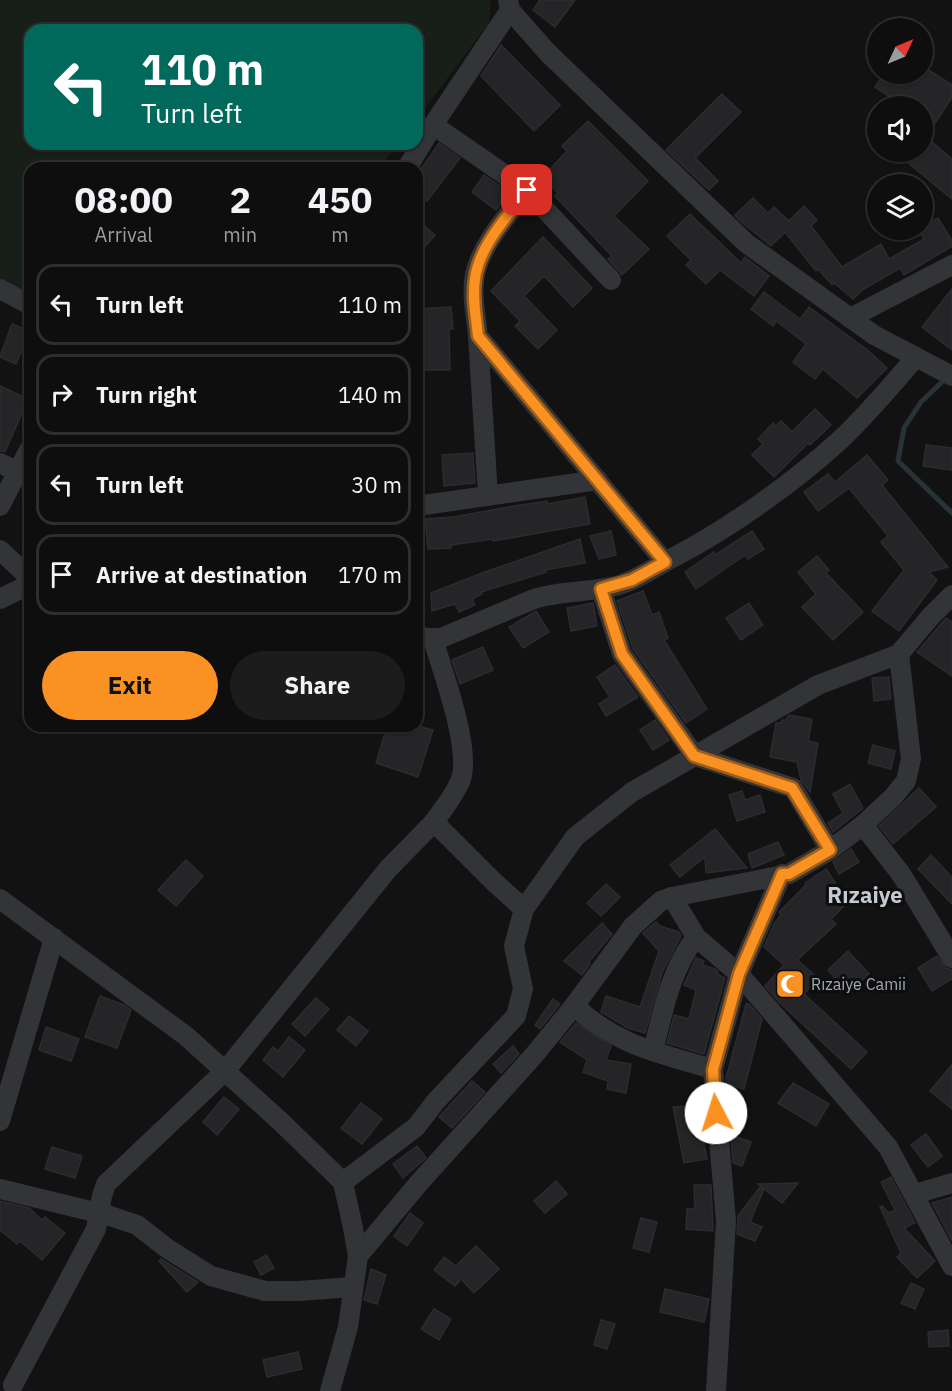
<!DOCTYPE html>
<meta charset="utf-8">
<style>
body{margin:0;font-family:"IBM Plex Sans",sans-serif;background:#1c1c1c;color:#f1f3f6;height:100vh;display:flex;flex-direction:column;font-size:22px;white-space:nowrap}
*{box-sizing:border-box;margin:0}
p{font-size:20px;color:#9b9c9e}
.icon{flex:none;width:33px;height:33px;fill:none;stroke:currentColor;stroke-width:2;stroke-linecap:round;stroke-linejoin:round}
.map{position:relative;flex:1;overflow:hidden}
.drawer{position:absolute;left:24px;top:162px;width:399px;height:570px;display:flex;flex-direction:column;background:#0e0e0e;border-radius:18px;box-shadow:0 2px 4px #0004,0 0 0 2px #2e2e2e}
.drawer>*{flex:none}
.guide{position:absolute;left:24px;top:24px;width:399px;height:126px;border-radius:18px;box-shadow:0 2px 4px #0004,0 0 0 2px #2e2e2e;background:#00695c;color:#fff;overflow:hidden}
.needle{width:39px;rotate:46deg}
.buttons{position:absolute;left:867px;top:18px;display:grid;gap:12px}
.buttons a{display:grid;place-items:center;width:66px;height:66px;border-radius:50%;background:#0e0e0e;box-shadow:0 2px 4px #0004,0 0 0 2px #2e2e2e;font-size:30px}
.pin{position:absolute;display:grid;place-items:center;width:51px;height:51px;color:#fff;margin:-26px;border-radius:12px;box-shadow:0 3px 9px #0006}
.me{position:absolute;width:66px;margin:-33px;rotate:355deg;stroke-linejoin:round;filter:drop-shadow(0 0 4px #0008)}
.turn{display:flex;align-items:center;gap:21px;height:126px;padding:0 18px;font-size:27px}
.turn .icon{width:78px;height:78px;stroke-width:2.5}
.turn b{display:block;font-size:42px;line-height:51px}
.eta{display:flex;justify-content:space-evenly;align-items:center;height:102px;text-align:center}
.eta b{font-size:36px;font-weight:700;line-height:42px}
.primary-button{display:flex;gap:12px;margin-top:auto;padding:12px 18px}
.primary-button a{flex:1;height:69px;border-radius:36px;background:#fa9123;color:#111;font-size:24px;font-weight:700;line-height:69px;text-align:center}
.primary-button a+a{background:#1c1c1c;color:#f1f3f6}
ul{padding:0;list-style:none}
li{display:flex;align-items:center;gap:18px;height:81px;margin:0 12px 9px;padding:0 6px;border:3px solid #2e2e2e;border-radius:18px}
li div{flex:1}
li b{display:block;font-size:22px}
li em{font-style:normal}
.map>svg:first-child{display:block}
.green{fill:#181e18}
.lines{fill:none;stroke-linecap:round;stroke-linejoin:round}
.stream{stroke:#283337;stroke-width:5}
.building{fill:#252527;stroke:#2b2c2f;stroke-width:1.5}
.minor{stroke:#323438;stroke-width:20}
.route-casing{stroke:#a25e17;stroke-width:15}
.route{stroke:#fa9123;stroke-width:10}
.labels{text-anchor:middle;stroke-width:6;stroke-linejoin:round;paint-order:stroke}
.poi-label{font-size:16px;fill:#a2abb5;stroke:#0d0d0e;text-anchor:start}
.district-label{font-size:22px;font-weight:bold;fill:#c3c9d1;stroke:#0d0d0e}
</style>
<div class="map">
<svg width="952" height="1391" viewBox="0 0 952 1391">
<rect width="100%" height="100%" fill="#121213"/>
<polygon class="green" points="0,0 491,0 489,23 417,119 417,30 30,30 30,144 398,144 380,168 30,168 30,295 0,281"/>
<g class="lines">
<polyline class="stream" points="946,378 921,402 904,428 898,461 952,513"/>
</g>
<g class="building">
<polygon points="540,0 575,0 555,27 533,10"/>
<polygon points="501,45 560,105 534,131 481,76"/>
<polygon points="922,66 952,85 952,97 926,137 952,159 952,199 895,152 922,152 922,106 904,106 875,87 884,74 922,74"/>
<polygon points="722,94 741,112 695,158 718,181 709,190 666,150"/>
<polygon points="588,121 648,181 614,216 649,249 622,275 608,259 612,256 555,196 558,193 542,178 567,151 562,146"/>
<polygon points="439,143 460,158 427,201 417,193 417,175"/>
<polygon points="484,175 509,192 496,210 472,192"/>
<polygon points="753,198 768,213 774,207 789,221 804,206 817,220 811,226 842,267 881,244 889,259 924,239 918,230 922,230 922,227 938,218 952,241 952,246 904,275 900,268 862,290 853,299 834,283 832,285 818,269 816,271 785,232 771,246 739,220 735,215"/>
<polygon points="690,214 741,263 745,257 769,276 754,296 720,270 706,284 686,265 691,260 667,236"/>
<polygon points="417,220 435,235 417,256"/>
<polygon points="543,237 592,288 573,307 544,276 524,296 557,330 538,349 515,326 520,321 491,291"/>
<polygon points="952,289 952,350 922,327"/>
<polygon points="764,292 800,319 809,307 870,352 887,368 857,398 823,369 815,379 793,362 806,344 776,321 773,326 751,309"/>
<polygon points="451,307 453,329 449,329 450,370 418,370 417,309"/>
<polygon points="12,324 30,331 16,364 0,357"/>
<polygon points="0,386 28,399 5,452 0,451"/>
<polygon points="815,409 831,425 810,445 808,443 774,477 752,455 763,444 758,439 773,423 775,426 781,421 792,432"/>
<polygon points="926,445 952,448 952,470 923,466"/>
<polygon points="473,453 475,483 444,486 442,455"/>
<polygon points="867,455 888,480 882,485 948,567 929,572 937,580 899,631 872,611 904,570 881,542 888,536 849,488 818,511 804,492 828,474 835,482"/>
<polygon points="585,497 590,524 493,541 493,539 451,545 451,548 428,549 425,519 453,517 514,506 547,501 547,504"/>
<polygon points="611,531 616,555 599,559 590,536"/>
<polygon points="752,531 764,549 748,559 745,555 696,589 685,572 714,552 715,555"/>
<polygon points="580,539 585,563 545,570 546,572 481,592 482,594 472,599 475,605 459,612 455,604 432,611 431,593 482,573"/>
<polygon points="817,556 829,570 826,573 863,612 833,640 802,607 816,594 798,572"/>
<polygon points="643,591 652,615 659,612 668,638 664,640 707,709 686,723 633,649 617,601"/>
<polygon points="593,603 597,626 571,631 567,608"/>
<polygon points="749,603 763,625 741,640 726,618"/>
<polygon points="536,611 549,632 523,648 509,627"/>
<polygon points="946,618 952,622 952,676 917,652"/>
<polygon points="483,647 493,670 460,684 452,660"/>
<polygon points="615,665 638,697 606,716 599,704 610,697 597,677"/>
<polygon points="889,677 891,699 874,701 872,678"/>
<polygon points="789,715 812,719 808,741 818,743 810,792 801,780 797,762 770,757 776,723 781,723 782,720 786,720"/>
<polygon points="655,720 669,740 653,750 640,730"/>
<polygon points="387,726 418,726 433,730 418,777 376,763"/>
<polygon points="873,745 895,751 891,769 868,763"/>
<polygon points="850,784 863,808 833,832 828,823 843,813 833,794"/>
<polygon points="919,788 936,807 893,844 879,826"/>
<polygon points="742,791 745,800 760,795 765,812 737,821 729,795"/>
<polygon points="715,829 747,868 706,873 705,857 680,877 670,865"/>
<polygon points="778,842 784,855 752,868 748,854"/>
<polygon points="851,849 859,862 839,874 833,862"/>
<polygon points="931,855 952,877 952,904 918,869"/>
<polygon points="186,860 203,876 176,906 158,890"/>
<polygon points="826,869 836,884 832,886 848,902 831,919 836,924 797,960 818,978 804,994 867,1052 851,1069 779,1002 765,986 784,965 764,947 774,924 781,915 779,912 806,885 805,883"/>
<polygon points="606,884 620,897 601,916 587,903"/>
<polygon points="656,922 660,926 679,932 681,936 662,973 645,1033 628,1028 601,1012 606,996 640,1007 659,951 643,933"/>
<polygon points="602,923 612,934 588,963 590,964 582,975 564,961"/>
<polygon points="848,951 869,974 849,993 828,970"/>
<polygon points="937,956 946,968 952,970 952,979 932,991 918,968"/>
<polygon points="696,958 704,961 703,965 715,969 718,971 717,974 725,978 704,1054 667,1043 674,1015 689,1019 696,990 684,985"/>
<polygon points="100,996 124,1005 131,1010 117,1048 85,1037"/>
<polygon points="316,998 329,1009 305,1036 292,1024"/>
<polygon points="553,999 560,1004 540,1029 535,1025"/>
<polygon points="746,1004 749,1004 762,1019 744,1089 726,1084 726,1078"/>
<polygon points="349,1016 368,1031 356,1046 337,1030"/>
<polygon points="576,1023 611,1046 606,1060 631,1064 626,1093 607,1089 608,1081 583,1072 587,1060 560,1042"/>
<polygon points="46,1027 79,1039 71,1061 39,1050"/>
<polygon points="289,1037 305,1050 283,1077 263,1060 273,1047 278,1051"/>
<polygon points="513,1046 519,1054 501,1073 493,1064"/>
<polygon points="952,1065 952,1109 930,1091"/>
<polygon points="472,1081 485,1092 452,1128 439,1117"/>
<polygon points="793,1083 829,1104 816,1126 778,1103"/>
<polygon points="224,1097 239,1109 217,1135 203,1122"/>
<polygon points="361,1103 382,1119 362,1144 341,1128"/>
<polygon points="696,1105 707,1159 684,1163 673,1107"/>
<polygon points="926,1134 942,1156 928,1167 911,1145"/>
<polygon points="731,1135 751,1142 742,1166 733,1163"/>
<polygon points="417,1146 426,1158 403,1178 393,1164"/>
<polygon points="52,1147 82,1156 75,1178 45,1169"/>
<polygon points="891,1177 915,1223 904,1228 935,1261 917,1278 897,1257 901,1253 880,1207 882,1206 889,1213 895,1210 881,1182"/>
<polygon points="556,1181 567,1194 545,1213 534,1201"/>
<polygon points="798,1183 782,1203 758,1184"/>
<polygon points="694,1185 711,1185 713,1231 686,1229 687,1209 695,1209"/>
<polygon points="760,1187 764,1189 750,1222 762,1227 755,1241 737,1234 738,1216"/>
<polygon points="952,1197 952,1241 932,1203"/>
<polygon points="0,1201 29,1208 42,1220 45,1217 65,1233 42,1260 20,1241 17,1244 0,1230"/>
<polygon points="410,1213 423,1223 407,1246 394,1236"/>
<polygon points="641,1218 657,1222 649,1252 633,1248"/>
<polygon points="476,1246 499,1269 474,1293 461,1279 455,1286 434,1270 444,1257 456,1266"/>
<polygon points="266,1255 274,1268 261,1275 254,1262"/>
<polygon points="161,1259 198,1282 187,1292 159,1261"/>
<polygon points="371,1269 386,1275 377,1304 364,1300"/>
<polygon points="911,1283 924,1289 915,1309 901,1303"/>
<polygon points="665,1289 709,1299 704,1322 660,1312"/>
<polygon points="434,1309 451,1319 439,1340 421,1329"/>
<polygon points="601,1320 615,1324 607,1349 594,1345"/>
<polygon points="948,1330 949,1346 929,1347 928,1332"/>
<polygon points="298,1352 302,1369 267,1377 263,1360"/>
</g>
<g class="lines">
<g class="minor">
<polyline points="508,0 510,10 548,53 746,243 874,335 952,376"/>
<polyline points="433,125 527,190 611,280"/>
<polyline points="407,168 433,125 510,10"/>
<path d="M527,190C508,215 482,243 475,274C471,294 476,316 478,336L665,562"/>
<polyline points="0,289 30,305"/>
<polyline points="850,318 952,265"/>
<polyline points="478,336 488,496"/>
<polyline points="0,463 18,472"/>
<polyline points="0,506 30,448"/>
<polyline points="417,506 598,480"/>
<polyline points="0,550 30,578"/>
<polyline points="601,589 622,654 695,756 793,788 830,850"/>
<polyline points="0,599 30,584"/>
<path d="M417,634L425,638H441L534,599C561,590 591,593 619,585C639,579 657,566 676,556C731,527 793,483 839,441C867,415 891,386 916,357"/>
<path d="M433,639C443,673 471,748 461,779C455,795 443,809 434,822"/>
<polyline points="863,825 901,874 952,958"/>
<polyline points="672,897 696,937 739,974 888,1147 952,1266"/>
<polyline points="0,899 186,1036 280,1121 343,1182"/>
<path d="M574,1006C618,1046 659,1053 713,1069"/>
<path d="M653,1051C663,1011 670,971 696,937"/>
<polyline points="0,1121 54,938"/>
<polyline points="0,1189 107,1215 137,1225 168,1249 211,1276 265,1291 299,1291 353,1287"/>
<polyline points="915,1194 952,1183"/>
<polyline points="358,1256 418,1184 535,1054 574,1006 633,926 661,901 672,897 789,874 830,850 863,825 893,797 906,781 911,759 899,654"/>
<polyline points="13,1385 96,1229 102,1196 106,1184 225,1071 388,869 434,822 494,882 524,909"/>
<polyline points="330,1391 348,1327 358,1256 353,1228 343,1182 416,1127 436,1101 516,1016 523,989 514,946 524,909 575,837 632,792 818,685 899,654 931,616 952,595"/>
<polyline points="716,1391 726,1221 713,1069 739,974 782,874"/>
</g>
</g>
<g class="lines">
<g class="route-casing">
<path id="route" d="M527,190C508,216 479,246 475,279C472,298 476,317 478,336L665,562L632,580L601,589L622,654L694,756L792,788L830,850L789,874H782L739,974L713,1070L716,1113"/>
</g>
<use href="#route" class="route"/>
</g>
<defs>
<g id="mosque-square" transform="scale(1.5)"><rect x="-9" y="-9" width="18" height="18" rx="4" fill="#fa9123" stroke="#0d0d0e"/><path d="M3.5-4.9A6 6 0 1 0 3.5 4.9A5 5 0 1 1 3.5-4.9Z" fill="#fff"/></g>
</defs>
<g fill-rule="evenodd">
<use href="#mosque-square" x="790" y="984"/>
</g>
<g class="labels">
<g class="poi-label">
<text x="811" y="990">Rızaiye Camii</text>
</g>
<g class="district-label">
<text x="865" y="903">Rızaiye</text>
</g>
</g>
</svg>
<div class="buttons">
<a><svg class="needle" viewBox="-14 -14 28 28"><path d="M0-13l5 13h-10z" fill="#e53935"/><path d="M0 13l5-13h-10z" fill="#9b9c9e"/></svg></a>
<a><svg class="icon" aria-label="sound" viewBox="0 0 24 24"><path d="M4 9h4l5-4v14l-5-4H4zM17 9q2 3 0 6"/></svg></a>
<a><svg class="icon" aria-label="layers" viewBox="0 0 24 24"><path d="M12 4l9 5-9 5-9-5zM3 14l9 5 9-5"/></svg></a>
</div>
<div class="pin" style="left:527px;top:190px;background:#d93025"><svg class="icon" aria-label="arrive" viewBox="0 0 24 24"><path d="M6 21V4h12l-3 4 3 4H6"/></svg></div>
<svg class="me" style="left:716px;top:1113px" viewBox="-20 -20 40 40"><circle r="19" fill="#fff"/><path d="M0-13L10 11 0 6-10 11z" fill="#fa9123"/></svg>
<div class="guide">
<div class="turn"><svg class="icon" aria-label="left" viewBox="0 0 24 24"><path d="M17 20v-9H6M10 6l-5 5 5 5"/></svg><div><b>110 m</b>Turn left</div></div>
</div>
<section class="drawer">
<div class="eta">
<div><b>08:00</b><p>Arrival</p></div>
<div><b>2</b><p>min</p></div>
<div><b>450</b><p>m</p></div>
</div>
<ul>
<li><svg class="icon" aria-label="left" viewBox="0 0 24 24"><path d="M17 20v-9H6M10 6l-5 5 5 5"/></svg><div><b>Turn left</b></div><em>110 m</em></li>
<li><svg class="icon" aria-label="right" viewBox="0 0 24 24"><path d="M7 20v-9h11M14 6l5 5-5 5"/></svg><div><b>Turn right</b></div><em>140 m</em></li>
<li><svg class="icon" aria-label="left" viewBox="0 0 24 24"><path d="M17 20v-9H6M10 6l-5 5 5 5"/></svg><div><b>Turn left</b></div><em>30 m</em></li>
<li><svg class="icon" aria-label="arrive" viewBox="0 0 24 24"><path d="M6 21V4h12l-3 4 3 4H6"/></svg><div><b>Arrive at destination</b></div><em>170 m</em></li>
</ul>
<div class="primary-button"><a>Exit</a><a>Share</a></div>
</section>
</div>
